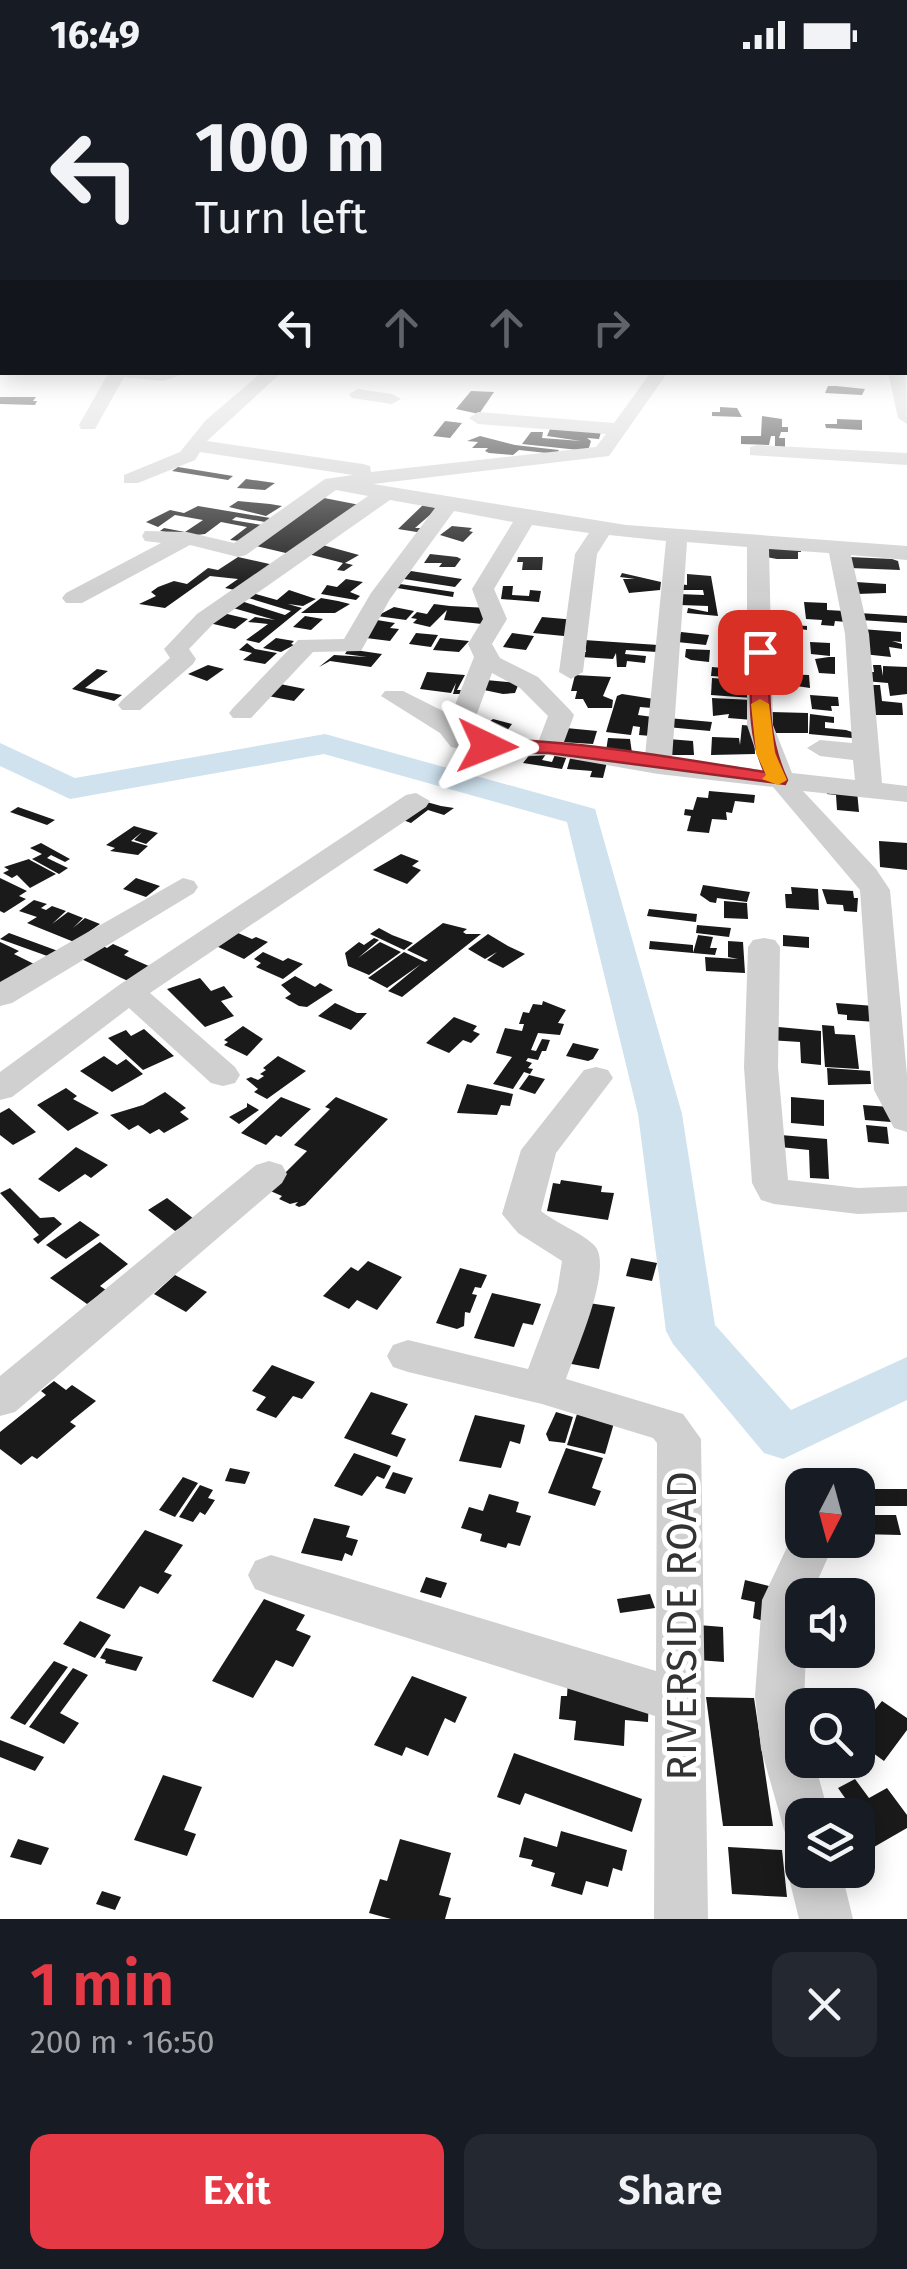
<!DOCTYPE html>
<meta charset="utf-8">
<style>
body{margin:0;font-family:"Fira Sans",sans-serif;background:#242831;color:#f1f3f6;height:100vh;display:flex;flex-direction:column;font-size:38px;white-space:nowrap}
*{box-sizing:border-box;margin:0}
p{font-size:32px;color:#9ea1a6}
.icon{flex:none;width:55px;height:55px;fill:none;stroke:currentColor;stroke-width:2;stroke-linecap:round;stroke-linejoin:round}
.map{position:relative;height:1849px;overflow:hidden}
.details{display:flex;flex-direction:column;background:#171b24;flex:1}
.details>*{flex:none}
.guide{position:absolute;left:0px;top:0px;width:908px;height:305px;box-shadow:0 5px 25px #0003;background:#171b24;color:#f1f3f6;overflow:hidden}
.needle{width:65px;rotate:186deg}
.controls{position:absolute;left:785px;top:1398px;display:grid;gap:20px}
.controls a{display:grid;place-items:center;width:90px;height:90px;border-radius:20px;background:#171b24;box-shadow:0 5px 25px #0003;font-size:50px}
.pin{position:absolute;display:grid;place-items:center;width:85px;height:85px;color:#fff;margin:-42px;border-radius:20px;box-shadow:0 5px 15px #0006}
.me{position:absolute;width:110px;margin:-55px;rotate:92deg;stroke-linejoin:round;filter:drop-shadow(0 0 8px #0008)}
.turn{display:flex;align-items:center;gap:35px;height:210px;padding:0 30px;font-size:45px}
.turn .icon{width:130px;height:130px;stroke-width:2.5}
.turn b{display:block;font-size:70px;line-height:85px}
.lanes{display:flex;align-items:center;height:95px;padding:0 30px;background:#0003;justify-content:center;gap:50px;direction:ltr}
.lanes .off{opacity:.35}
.round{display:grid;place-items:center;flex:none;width:105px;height:105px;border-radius:20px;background:#242831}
.overview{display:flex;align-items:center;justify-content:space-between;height:170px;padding:0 30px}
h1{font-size:60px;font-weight:600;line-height:75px;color:#e63946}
.cta{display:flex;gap:20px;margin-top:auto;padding:20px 30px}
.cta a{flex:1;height:115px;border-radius:20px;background:#e63946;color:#fff;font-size:40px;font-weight:600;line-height:115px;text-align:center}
.cta a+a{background:#242831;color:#f1f3f6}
.status{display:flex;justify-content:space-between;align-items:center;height:70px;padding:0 50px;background:#171b24;direction:ltr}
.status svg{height:28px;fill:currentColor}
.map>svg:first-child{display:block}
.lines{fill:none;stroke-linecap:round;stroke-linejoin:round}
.river{fill:#cfe2ee;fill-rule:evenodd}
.building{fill:#1a1a1a}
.minor{fill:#d0d0d0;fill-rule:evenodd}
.route{fill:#e63946;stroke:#96252e;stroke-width:2.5}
.slow{fill:#f59e0b}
.labels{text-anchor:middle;stroke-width:10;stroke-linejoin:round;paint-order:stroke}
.near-street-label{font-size:42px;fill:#333;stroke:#fff}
</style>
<div class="status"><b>16:49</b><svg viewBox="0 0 49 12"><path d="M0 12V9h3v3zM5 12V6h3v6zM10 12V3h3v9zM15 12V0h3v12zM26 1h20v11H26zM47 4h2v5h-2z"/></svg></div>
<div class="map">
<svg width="907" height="1849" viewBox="0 0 907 1849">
<rect width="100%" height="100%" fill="#fff"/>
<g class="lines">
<polygon class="river" points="325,664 595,739 682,1044 715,1255 791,1340 907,1287 907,1330 783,1389 764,1383 673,1274 666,1261 638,1044 567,752 324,684 70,729 0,696 0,673 75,708"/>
</g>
<g class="building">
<polygon points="828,316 836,316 865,319 862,325 825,323"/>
<polygon points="471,321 494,322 479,344 456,339"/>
<polygon points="0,327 36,327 33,331 37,331 35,335 0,334"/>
<polygon points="720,337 737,338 742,347 712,346 712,342 720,342"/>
<polygon points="762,346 782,349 782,357 788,357 788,362 781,362 779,368 785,368 785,377 775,376 775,366 771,366 769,375 741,374 741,366 761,366"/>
<polygon points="837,349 862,350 862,360 826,358 825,354 837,354"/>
<polygon points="445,351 462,353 450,368 433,366"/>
<polygon points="550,359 601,362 599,369 587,368 591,371 588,381 522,374 531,362 543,362 542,368 581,371 547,366"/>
<polygon points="480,366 515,375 559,380 556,384 519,380 513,385 489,383 485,381 488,378 472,378 478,372 467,371"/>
<polygon points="178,397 233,406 228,410 172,401"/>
<polygon points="246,409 275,413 265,420 237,418"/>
<polygon points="319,427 360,435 290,484 252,475"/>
<polygon points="238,431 270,434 282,436 266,446 229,437"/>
<polygon points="423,435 439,437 415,458 428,458 423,463 398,459"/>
<polygon points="198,436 270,448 265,452 236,447 232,450 262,455 240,471 230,470 247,457 221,452 205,464 188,466 160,461 164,458 185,462 203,450 175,445 158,457 146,452 170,440 184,443"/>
<polygon points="452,456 472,458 469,461 473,462 463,472 440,465"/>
<polygon points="319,474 359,485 345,493 353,495 344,501 337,500 343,493 304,483"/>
<polygon points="766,475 801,477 801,482 798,482 798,489 777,489 766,487"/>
<polygon points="430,484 457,487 461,489 455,497 439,497 442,493 424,493"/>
<polygon points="238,487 274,495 235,520 225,518 238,509 210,506 165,538 139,534 156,526 151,522 158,517 174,511 187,514 208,498 218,500"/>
<polygon points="518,487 543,487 542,500 522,500 523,492 517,492"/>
<polygon points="850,487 892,489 898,491 900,500 850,498"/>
<polygon points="411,501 462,509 455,517 404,509"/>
<polygon points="622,503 661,512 660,520 629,523 623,509 635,509 620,507"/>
<polygon points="687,504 711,506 718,546 687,543 688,538 708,542 708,536 680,535 678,524 704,525 703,520 679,520 679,514 687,515"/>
<polygon points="346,509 363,512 350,522 360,526 356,530 321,524 327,515 337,517"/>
<polygon points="856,512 886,514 886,523 856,524"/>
<polygon points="400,514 454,522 453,527 397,518"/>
<polygon points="503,516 513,516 512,525 529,526 530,520 541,521 539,532 501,529"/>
<polygon points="289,520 316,529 303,536 288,534 302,538 259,573 246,570 268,554 248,552 255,547 275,550 226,536 241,531 285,545 291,541 242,526 249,522 277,530"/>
<polygon points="321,528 338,531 350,534 335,543 301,543"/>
<polygon points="804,532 827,533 827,540 844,541 846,552 835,551 834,556 821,555 822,550 806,549"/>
<polygon points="434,534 450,536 488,538 482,554 444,550 447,540 430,557 413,553 417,549 411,548 417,542 427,544"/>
<polygon points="394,537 414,541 406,550 377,546"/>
<polygon points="223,543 248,549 235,559 209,553"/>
<polygon points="859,543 907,546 907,553 860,550"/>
<polygon points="305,546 323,549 311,560 293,557"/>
<polygon points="542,547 576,550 564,566 533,563"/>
<polygon points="371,549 395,553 390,558 399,559 390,571 366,568"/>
<polygon points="781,554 807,556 807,560 800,559 800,571 790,570 791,566 780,565"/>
<polygon points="861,559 901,562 901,572 892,571 902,574 902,579 889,577 891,587 863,584"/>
<polygon points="681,562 709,565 706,575 677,572"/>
<polygon points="416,563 438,565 431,577 409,574"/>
<polygon points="512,563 534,566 526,580 503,577"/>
<polygon points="276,568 294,571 291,574 294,575 281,582 263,578"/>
<polygon points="440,568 469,571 459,582 433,580"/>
<polygon points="584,570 658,575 657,582 626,580 625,584 646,586 645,593 627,591 626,597 617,597 616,583 613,589 581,587 582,582 586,582"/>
<polygon points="810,572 830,573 830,586 811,584"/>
<polygon points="247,573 255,579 277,583 265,594 243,590 252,583 239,580"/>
<polygon points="348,579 382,584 371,597 330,591 319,597 334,585 367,587 345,584"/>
<polygon points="686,579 710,580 709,592 691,590 685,587"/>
<polygon points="829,587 835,587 835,604 819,603 815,589"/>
<polygon points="208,595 224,599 207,611 188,604"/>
<polygon points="873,595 881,595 883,606 883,596 907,597 907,624 890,626 888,613 865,611 869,602 874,602"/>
<polygon points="712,597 744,600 752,609 711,606"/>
<polygon points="97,599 108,601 85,618 122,625 114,631 72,619"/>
<polygon points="427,602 465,605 457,620 461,620 460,624 453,624 456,613 451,623 420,619"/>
<polygon points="776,604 809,605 810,618 776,613"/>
<polygon points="575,605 611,607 603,626 613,630 612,638 588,638 583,629 575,629 577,621 571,621"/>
<polygon points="712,608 752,611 752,628 711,625"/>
<polygon points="486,610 519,613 515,623 503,624 484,620"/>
<polygon points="275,613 305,619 294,631 263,625"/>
<polygon points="867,615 880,615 882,631 902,633 903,645 870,645"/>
<polygon points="622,624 654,629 652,638 640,637 638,645 653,647 651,666 639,665 640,657 633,656 631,665 606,662 617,626"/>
<polygon points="810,625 838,627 839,636 831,636 832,641 812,639"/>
<polygon points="712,628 752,630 753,650 728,648 729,644 713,646"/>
<polygon points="771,642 808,643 808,663 771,663"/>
<polygon points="810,644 834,647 834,653 825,652 825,658 846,660 852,662 852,668 809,664"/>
<polygon points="472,648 489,652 493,649 512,654 504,665 479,655 472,662 463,660"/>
<polygon points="668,648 712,652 710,661 667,657"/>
<polygon points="742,655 754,656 755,684 711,685 712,667 739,668 740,675"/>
<polygon points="566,658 597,661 593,674 561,672"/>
<polygon points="608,668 630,669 632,683 606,681"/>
<polygon points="668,669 693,671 694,685 665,685"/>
<polygon points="548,681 542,690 552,692 556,682 568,683 562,699 523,693 531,683"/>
<polygon points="571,685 608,688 603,708 590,707 592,701 567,699"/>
<polygon points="827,720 857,721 859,742 837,740 836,725 827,724"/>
<polygon points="709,721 755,725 754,733 735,731 732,743 726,742 727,750 712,749 709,763 687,761 691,746 684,745 685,739 693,740 697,727 708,728"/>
<polygon points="423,731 441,736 454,738 444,745 428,740 411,753 400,749"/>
<polygon points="18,737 55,750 47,755 10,742"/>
<polygon points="134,756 158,763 146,774 134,770 142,762 131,771 148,776 138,785 110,781 115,778 106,775"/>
<polygon points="879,771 907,773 907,800 880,797"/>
<polygon points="41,773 70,789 65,792 51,785 47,788 68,798 59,804 32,789 42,784 30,778"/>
<polygon points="401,784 419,791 412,796 421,800 407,814 373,800"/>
<polygon points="29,789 30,790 56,804 30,818 17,805 12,808 3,803 9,800 4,797"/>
<polygon points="0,808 27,821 19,826 26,829 4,843 0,841"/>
<polygon points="136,808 160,816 146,827 123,819"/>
<polygon points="703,815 750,822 747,832 717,828 716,833 710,832 700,825"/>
<polygon points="791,817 818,819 819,840 786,838 785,824 792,824"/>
<polygon points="822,819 853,821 854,828 858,828 857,842 844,841 843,835 827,834"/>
<polygon points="34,830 47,834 41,838 46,840 52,836 66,841 52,854 68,842 83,848 73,858 85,848 100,854 74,872 27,853 37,847 19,841"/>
<polygon points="724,831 747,833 748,849 724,848"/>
<polygon points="649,839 697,844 696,852 647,846"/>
<polygon points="443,853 467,859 463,862 466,864 481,864 402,927 388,921 421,894 387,918 368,908 404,882 425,892 428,890 407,880"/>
<polygon points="697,855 731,858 729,867 696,863"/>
<polygon points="379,858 392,865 413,873 404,880 370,864"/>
<polygon points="231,860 252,869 256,867 268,872 244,889 212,874"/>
<polygon points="9,863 58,881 50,887 0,869"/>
<polygon points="488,864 508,876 525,884 503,898 487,890 497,882 485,889 468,879"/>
<polygon points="698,865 713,867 710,878 717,878 715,885 693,883"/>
<polygon points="783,865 809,867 809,878 783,876"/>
<polygon points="374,868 379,870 358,888 380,872 401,882 369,905 348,896 345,883 359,872 364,875"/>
<polygon points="650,871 693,875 693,883 649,879"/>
<polygon points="728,871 743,872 745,903 706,901 705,887 738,889 728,887"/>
<polygon points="0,872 19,881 14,884 38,896 0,918"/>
<polygon points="95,872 107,878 113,874 129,881 124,885 151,897 130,912 75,886"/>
<polygon points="263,882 283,891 288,888 303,894 283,909 256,897 261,893 254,889"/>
<polygon points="295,906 315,917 320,913 333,920 307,937 299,936 285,928 291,924 281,915"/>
<polygon points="200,908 211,921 224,916 233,927 221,931 234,946 205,957 167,919"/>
<polygon points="543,931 566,940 558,953 564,954 560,965 538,963 531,980 536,981 542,969 550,970 546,981 542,981 538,990 528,988 526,991 532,993 528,998 533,999 530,1004 524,1002 513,1019 493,1014 512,987 496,983 505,958 522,961 524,954 519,954 523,942 529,943 533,934 542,935"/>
<polygon points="335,933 357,943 367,943 351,960 318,946"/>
<polygon points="836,933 874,936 876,952 847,950 847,945 838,944"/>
<polygon points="454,947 477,956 473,961 480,964 471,973 463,970 449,983 426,973"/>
<polygon points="822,955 834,956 835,964 855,965 859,999 825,997"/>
<polygon points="243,956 263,969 247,986 224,975 228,972 224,970"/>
<polygon points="768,956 821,961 821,995 801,993 800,972 768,970"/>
<polygon points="144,959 174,986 143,1000 108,968 126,960 131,966"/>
<polygon points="573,973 599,979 593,989 588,991 566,986"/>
<polygon points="104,986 117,995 126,989 143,1004 112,1022 80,1001"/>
<polygon points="278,986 306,1001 267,1029 254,1022 258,1019 246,1009 251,1007 258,1010 264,1006 260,1004 266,1000 263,998"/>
<polygon points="827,998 870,1001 871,1014 828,1015"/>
<polygon points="529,1005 545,1009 535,1024 519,1019"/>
<polygon points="467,1014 513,1024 510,1036 501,1035 497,1045 457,1043"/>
<polygon points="66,1018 77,1026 73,1029 99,1043 68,1061 37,1035"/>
<polygon points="165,1022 186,1038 180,1042 189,1049 164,1063 159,1059 150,1064 138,1055 129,1060 110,1045 143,1035"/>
<polygon points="281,1027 311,1039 281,1067 276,1065 266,1075 241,1063"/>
<polygon points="336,1027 388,1049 305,1135 299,1137 295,1135 298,1132 290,1134 279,1129 282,1126 268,1120 307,1081 294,1075 330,1039 325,1037"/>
<polygon points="791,1027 824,1030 824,1056 791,1053"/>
<polygon points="247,1033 259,1040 239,1054 229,1047 247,1037"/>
<polygon points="863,1035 889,1037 891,1052 865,1050"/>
<polygon points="9,1038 36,1062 13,1075 0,1065 0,1043"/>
<polygon points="866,1055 887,1057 889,1074 868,1072"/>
<polygon points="769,1064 827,1069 829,1109 810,1108 809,1080 780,1077"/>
<polygon points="76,1077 108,1095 91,1108 85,1104 59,1122 38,1109"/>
<polygon points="561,1110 602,1116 601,1122 614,1123 608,1150 547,1141 553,1113 560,1114"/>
<polygon points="10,1118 40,1148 54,1147 62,1154 38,1174 33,1169 39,1165 0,1123"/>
<polygon points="167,1128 194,1149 175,1161 148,1140"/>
<polygon points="80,1151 100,1165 66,1189 46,1175"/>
<polygon points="100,1172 128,1194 100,1216 106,1220 87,1234 50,1208"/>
<polygon points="631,1188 657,1193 652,1211 626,1206"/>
<polygon points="368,1191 402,1207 377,1240 357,1230 349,1239 323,1226 351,1197 358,1201"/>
<polygon points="460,1198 487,1205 481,1218 475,1217 472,1224 477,1225 470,1243 465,1242 464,1256 457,1259 436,1253"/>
<polygon points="175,1205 207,1222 186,1242 154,1224"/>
<polygon points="492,1223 541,1234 533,1255 523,1253 514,1277 474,1268"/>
<polygon points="582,1232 615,1237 599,1299 566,1293"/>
<polygon points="272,1295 315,1312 302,1329 293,1326 276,1348 256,1340 266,1327 252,1321"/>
<polygon points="54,1311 66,1320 72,1315 96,1331 70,1352 76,1356 37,1389 32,1386 21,1395 0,1379 0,1362 46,1325 41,1321"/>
<polygon points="371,1322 408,1334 391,1364 406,1369 397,1387 344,1368"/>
<polygon points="556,1342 573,1347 565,1373 549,1371 546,1364"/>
<polygon points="577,1344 614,1353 605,1384 567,1375"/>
<polygon points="475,1345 525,1355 520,1374 510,1371 501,1398 459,1391"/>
<polygon points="566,1378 603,1388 592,1418 601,1421 595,1436 548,1423"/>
<polygon points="354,1383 391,1396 384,1409 377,1406 362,1426 334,1416"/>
<polygon points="230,1398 250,1402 245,1414 225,1411"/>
<polygon points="393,1402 413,1408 405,1424 385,1418"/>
<polygon points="183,1407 198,1413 175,1447 159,1440"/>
<polygon points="200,1415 213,1420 208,1428 215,1430 205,1445 200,1442 193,1452 179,1447"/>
<polygon points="863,1419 907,1419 907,1436 867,1436"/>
<polygon points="489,1424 519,1432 516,1442 531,1446 520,1476 508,1473 506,1478 480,1471 482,1464 461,1458 469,1437 483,1441"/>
<polygon points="858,1445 896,1445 901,1465 858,1464"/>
<polygon points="314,1448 350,1456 346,1467 358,1470 352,1486 345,1483 342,1491 301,1483"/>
<polygon points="145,1460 183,1475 164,1502 172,1505 158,1524 140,1516 124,1539 96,1528"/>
<polygon points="426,1507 447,1513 441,1528 420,1522"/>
<polygon points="745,1510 777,1518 770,1553 753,1548 755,1532 741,1529"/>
<polygon points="650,1524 655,1538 620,1543 617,1529"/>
<polygon points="264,1529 305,1545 296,1560 311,1566 293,1597 276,1590 253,1628 212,1611"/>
<polygon points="80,1551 111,1565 95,1588 63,1574"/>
<polygon points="686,1554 723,1557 724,1592 685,1589"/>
<polygon points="106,1578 143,1587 136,1601 105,1593 106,1590 100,1588"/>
<polygon points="54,1591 68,1597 25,1655 10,1648"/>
<polygon points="73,1598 88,1605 60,1643 79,1653 64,1674 29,1657"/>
<polygon points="412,1606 467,1627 455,1653 445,1648 428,1686 406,1677 402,1686 374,1675"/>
<polygon points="568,1610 649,1625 648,1652 625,1650 624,1676 574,1670 576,1651 559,1649 561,1626 567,1626"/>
<polygon points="706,1627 754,1628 773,1756 723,1756"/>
<polygon points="882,1631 907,1648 907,1660 884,1691 858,1672 858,1646 865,1652"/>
<polygon points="0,1670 44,1687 35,1701 0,1687"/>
<polygon points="514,1683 642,1729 632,1762 525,1723 520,1735 497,1727"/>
<polygon points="163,1705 202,1717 184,1760 196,1764 187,1786 134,1770"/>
<polygon points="855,1709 869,1728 887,1718 907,1745 907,1758 874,1777 858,1754 858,1745 851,1745 840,1730 845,1728 838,1718"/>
<polygon points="561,1761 627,1780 622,1801 613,1798 608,1817 586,1811 582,1825 551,1816 555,1803 531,1796 533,1790 519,1787 524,1767 557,1777"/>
<polygon points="18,1769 49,1778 41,1795 10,1787"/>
<polygon points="400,1769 451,1783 439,1825 451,1828 445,1849 391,1849 369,1843 380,1809 387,1811"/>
<polygon points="728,1777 782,1780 787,1827 732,1824"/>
<polygon points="102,1821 121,1827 115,1840 96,1834"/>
</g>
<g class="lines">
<g class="minor">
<polygon points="109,302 189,302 163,311 124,307 95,359 81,359 79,355"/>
<path d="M262,302H282L207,371L363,394L370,396L371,402L596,377L606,364L478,354L469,348L478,342L614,353L651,302H668L609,386L373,414L626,455L907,476V490L851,485L869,564L882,713L907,716V732L803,721L876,799L890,820L907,1005V1062L894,1058L874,1020L860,820L773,717L658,704L549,685L517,687L460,679L451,677L440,663L381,626L385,621H403L451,645L474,587L468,574L483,549L472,519L513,452L454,441L390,529L361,581L313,582L251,648H233L229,643L233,638L298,570L344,569L371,523L435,438L390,430L213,554L189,579L196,589L193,594L140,640H122L118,635L122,630L170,588L164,579L197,544L368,426L336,420L246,485L238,487L190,475L82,533H66L62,528L66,523L161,473L145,471L142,466L145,461L187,462L234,473L325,409L353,405L200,382L195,390L138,413H124V405L180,382L206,350ZM532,455L589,463L575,484L559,602L571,609L583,602L597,484L609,465L666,471L645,686L564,672L574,645L570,640L538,607L500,588L492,574L507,549L494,519ZM687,472L747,477V655L762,700L672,689ZM769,479L829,483L845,564L852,673L820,670L807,678L820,686L853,690L855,710L792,703L773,655ZM492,603L520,618L548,646L539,670L468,664L464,659L475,649Z"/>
<polygon points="888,302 906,302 907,354 898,348"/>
<polygon points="358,319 392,324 401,329 392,334 352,328 349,324"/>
<polygon points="757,375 907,383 907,395 750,385 750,377"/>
<polygon points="416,723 430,731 426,737 150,923 235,997 240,1005 235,1013 223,1016 211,1013 129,938 12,1027 0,1030 0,1002 119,915 406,725"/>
<polygon points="183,808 194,811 198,817 194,823 12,933 0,936 0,912"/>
<polygon points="764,868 775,870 780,877 778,997 788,1110 858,1118 907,1116 907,1142 858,1144 774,1134 761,1130 752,1113 744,997 748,877 753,870"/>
<path d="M596,997L608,1000L613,1008L556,1083L541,1141C557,1154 579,1161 594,1175C615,1195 575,1283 566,1309L683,1344L701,1369L708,1849H654L655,1646L271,1525L255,1519L248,1505L255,1491L271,1485L656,1601L657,1373L653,1368L542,1334L408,1302L393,1297L387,1286L393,1275L408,1270L528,1299L557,1222L562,1191L518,1163L502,1144L521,1080L584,1000Z"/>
<polygon points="269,1091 282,1095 287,1104 282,1113 15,1342 0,1346 0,1306 256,1095"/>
<polygon points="802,1467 802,1470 822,1471 829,1485 811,1525 802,1525 802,1580 806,1580 802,1690 814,1690 829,1745 802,1745 802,1770 785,1763 761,1679 755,1626 762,1530 790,1471"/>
<polygon points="802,1778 802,1800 841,1800 853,1849 799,1849 787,1800 795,1781"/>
</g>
</g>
<linearGradient id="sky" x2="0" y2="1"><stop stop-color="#9ec6ea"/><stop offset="0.5" stop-color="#fff"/><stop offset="1" stop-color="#fff" stop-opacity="0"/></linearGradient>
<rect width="907" height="520" fill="url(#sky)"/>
<path class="route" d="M760,577L769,582C769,628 767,667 787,710L785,714L549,683L487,682L478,676C503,656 721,696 765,702C747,664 751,623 751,582Z"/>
<polygon class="slow" points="760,629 769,634 775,683 787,710 778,715 762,709 766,705 756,683 751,634"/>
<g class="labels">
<g class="near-street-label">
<text transform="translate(681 1556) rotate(-90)" y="15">RIVERSIDE ROAD</text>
</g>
</g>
</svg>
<div class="controls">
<a><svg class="needle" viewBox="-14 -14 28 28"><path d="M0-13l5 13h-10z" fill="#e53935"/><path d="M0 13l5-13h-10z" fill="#9ea1a6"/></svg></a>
<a><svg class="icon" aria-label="sound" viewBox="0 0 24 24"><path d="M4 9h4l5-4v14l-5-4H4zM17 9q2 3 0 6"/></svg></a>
<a><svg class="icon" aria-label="search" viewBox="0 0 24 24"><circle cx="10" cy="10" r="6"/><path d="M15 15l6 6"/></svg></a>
<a><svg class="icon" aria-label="layers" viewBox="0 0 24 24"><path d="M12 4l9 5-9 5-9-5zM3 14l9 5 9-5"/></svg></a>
</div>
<div class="pin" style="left:760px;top:582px;background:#d93025"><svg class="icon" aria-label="arrive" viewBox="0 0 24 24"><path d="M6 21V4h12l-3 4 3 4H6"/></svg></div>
<svg class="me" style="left:487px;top:676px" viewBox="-20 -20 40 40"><path d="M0-17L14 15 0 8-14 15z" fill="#e63946" stroke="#fff" stroke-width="4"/></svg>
<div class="guide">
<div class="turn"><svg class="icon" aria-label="left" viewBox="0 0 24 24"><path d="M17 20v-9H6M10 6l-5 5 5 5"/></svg><div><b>100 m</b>Turn left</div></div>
<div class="lanes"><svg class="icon" aria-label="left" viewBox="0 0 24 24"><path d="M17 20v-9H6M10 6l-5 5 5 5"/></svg><svg class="icon off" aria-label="ahead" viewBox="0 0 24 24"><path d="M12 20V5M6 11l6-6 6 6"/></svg><svg class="icon off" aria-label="ahead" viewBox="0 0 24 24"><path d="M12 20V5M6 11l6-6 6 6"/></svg><svg class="icon off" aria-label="right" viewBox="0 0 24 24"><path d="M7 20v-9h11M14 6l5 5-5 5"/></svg></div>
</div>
</div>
<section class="details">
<div class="overview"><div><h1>1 min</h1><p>200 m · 16:50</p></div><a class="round"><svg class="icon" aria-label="close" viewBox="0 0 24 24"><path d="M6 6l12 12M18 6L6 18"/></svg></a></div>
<div class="cta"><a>Exit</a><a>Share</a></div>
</section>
